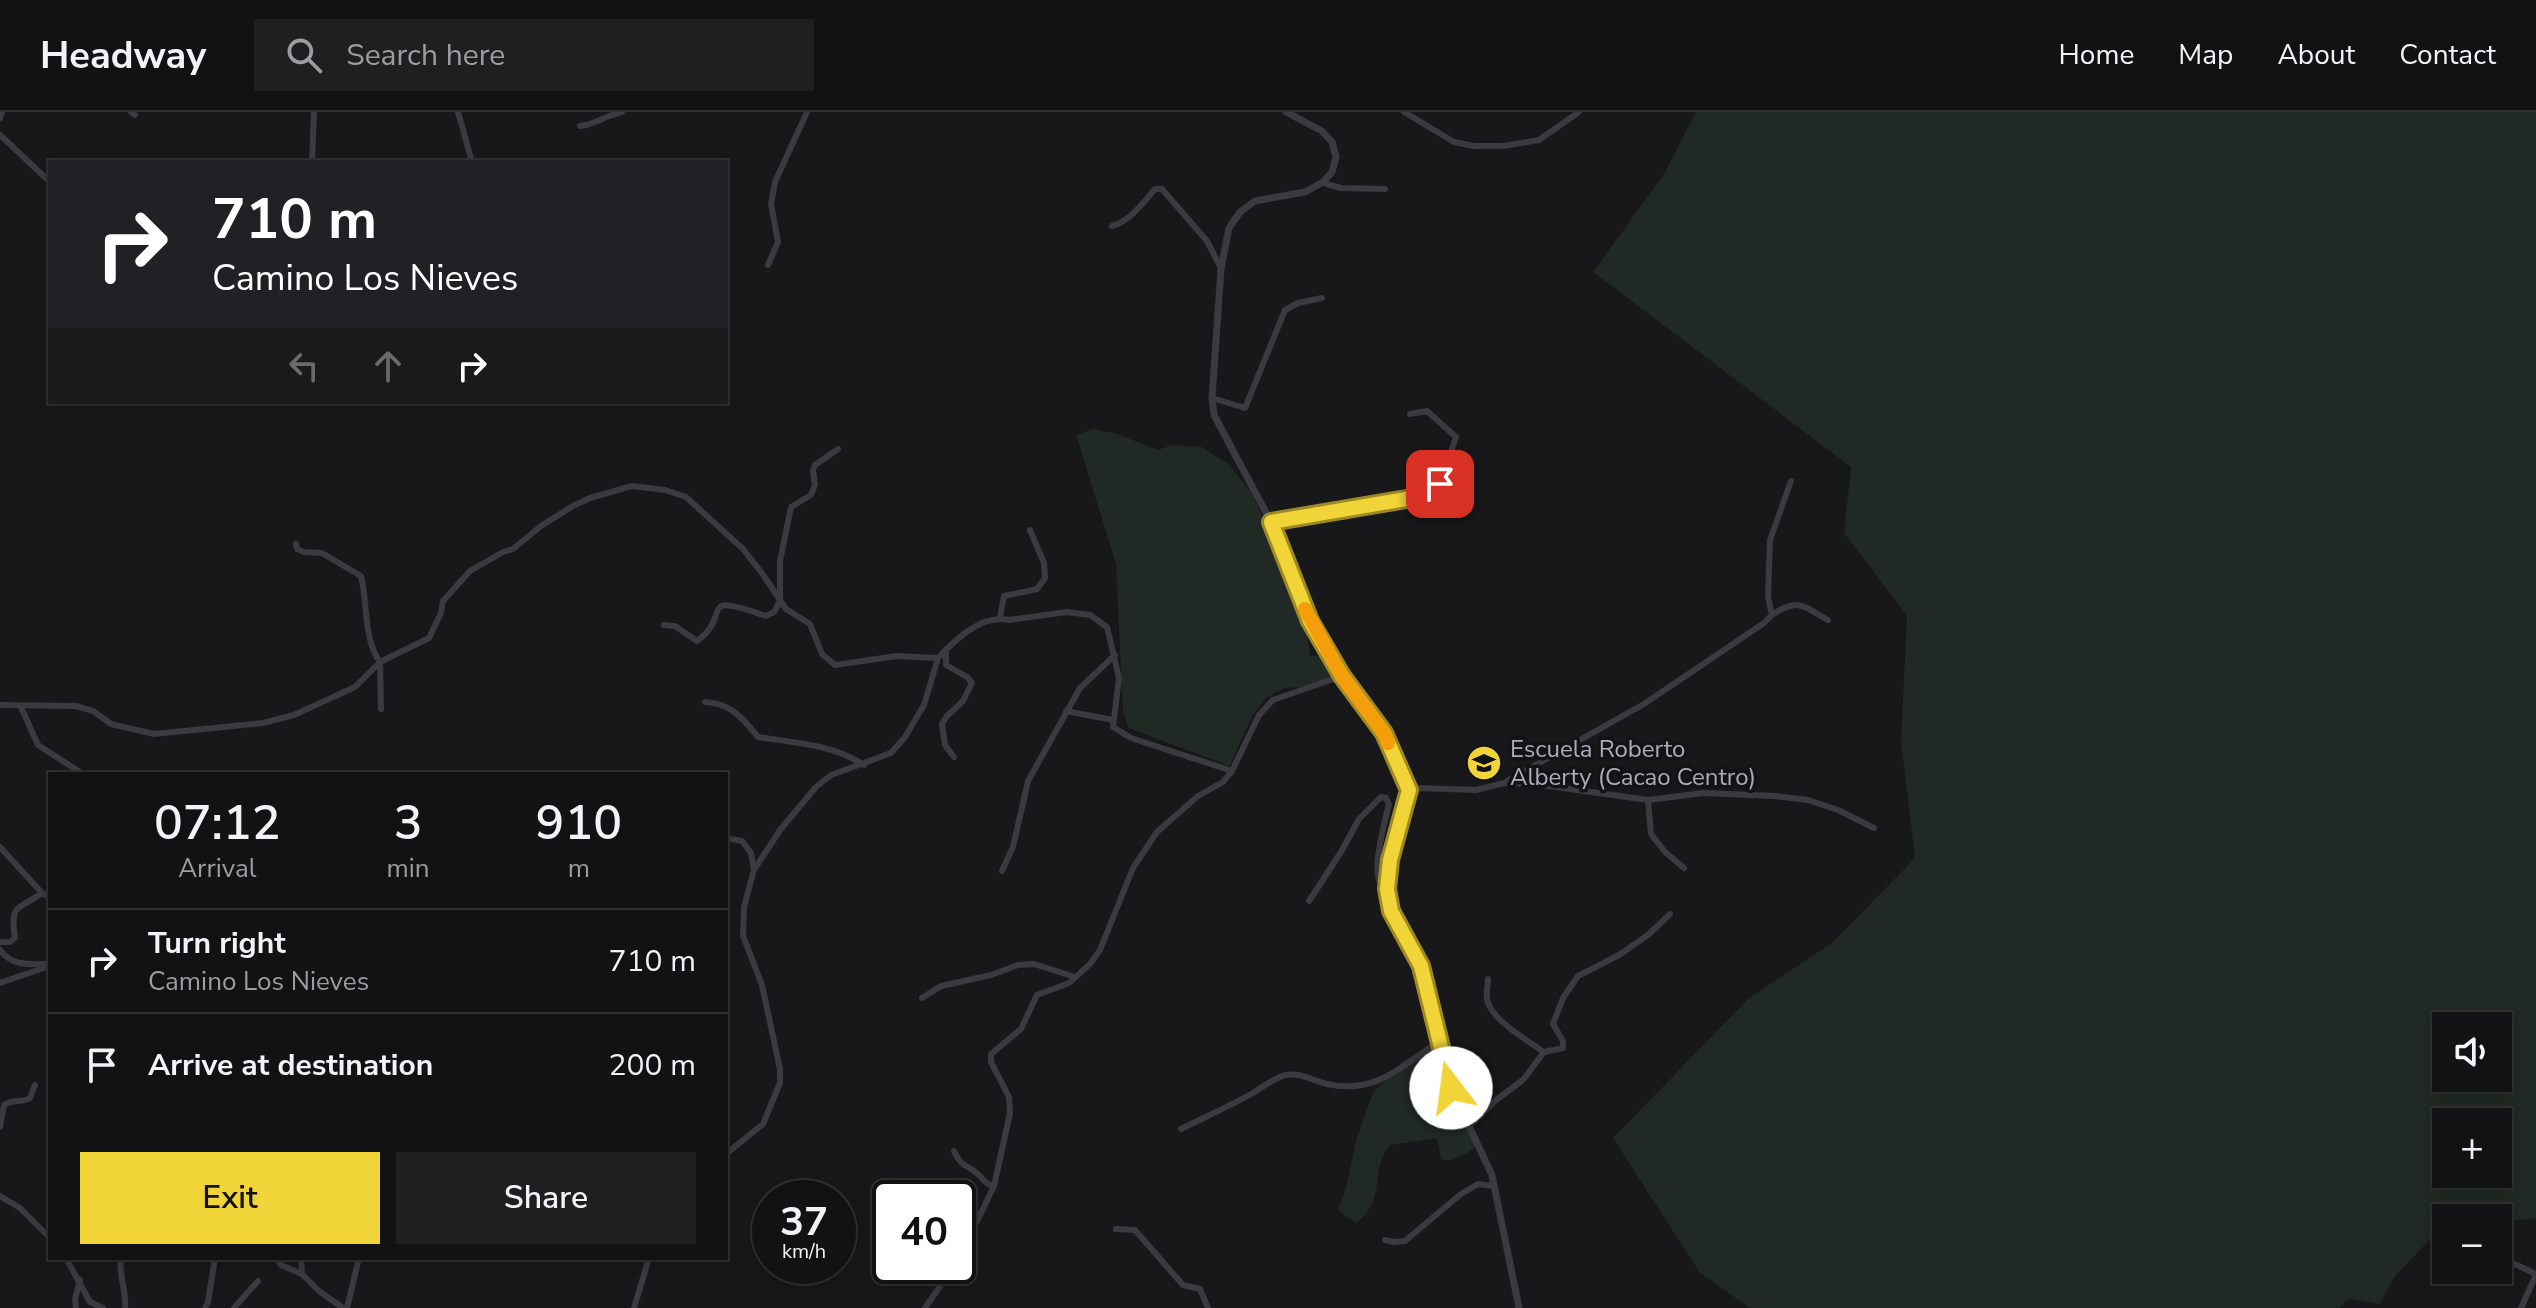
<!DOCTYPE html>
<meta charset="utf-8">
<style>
body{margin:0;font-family:"Nunito Sans",sans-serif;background:#1f1f21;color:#f1f3f6;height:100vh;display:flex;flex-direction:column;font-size:30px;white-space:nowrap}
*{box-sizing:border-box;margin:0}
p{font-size:26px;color:#9c9da0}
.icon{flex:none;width:44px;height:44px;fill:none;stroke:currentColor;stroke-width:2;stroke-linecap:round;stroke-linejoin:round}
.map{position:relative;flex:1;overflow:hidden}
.sheet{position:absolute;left:48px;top:660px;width:680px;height:488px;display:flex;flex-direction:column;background:#121113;border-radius:0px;box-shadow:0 4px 12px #0003,0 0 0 2px #313133}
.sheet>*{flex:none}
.banner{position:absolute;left:48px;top:48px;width:680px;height:244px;border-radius:0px;box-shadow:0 4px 12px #0003,0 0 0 2px #313133;background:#202124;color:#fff;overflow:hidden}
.buttons{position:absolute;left:2432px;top:900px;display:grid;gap:16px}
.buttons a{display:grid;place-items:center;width:80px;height:80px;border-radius:0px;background:#121113;box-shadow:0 4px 12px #0003,0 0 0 2px #313133;font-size:40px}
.speed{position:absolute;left:752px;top:1068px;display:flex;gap:16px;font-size:40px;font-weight:700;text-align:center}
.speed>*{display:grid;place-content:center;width:104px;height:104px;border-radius:50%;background:#121113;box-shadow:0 4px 12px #0003,0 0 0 2px #313133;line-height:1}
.speed small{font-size:20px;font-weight:400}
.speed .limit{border:4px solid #111;border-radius:12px;background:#fff;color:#111}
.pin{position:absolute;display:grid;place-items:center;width:68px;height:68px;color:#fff;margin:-34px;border-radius:16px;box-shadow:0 4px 12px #0006}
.me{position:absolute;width:88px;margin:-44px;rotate:345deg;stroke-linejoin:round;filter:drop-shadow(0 0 6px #0008)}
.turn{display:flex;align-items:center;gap:28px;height:168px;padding:0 32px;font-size:36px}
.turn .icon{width:104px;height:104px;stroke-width:2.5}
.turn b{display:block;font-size:56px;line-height:68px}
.lanes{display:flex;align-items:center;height:76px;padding:0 32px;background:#0003;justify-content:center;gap:40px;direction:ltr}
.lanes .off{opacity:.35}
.eta{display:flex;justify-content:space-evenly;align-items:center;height:136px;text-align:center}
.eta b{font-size:48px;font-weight:600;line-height:56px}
.action{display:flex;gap:16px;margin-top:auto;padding:16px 32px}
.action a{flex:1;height:92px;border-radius:0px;background:#f1d538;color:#111;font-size:32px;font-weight:600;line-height:92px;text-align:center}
.action a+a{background:#1f1f21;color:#f1f3f6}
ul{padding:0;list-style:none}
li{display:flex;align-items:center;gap:24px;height:104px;padding:0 32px;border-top:2px solid #313133}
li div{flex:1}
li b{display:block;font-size:30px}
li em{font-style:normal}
header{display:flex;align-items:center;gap:48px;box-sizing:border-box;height:112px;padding:0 40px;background:#121113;border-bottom:2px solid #313133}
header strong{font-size:38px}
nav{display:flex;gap:44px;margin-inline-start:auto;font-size:28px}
.search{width:560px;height:72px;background:#1f1f21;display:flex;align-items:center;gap:20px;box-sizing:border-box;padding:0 28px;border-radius:0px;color:#9c9da0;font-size:30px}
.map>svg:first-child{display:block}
.green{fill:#212924;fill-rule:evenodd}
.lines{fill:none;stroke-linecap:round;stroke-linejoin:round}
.minor{stroke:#3a3a40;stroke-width:6}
.tertiary{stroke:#3a3a40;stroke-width:7}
.route-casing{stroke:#9d8a24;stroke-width:20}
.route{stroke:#f1d538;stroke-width:14}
.slow{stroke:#f59e0b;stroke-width:14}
.labels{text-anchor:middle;stroke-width:7;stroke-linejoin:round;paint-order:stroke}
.poi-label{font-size:24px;fill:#aaacb9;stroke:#131214;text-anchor:start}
</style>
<header>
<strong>Headway</strong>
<div class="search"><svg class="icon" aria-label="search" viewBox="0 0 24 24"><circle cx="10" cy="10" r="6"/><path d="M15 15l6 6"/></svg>Search here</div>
<nav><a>Home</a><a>Map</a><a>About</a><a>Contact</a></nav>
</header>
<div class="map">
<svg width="2536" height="1196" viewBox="0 0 2536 1196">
<rect width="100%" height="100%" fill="#181719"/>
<g class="green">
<path d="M1696,0H2536V1106L2498,1111V1106H2446V1118L2438,1119L2394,1165L2380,1192L2349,1187L2339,1196H1750L1700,1161L1613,1026L1749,886L1832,831L1915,746L1901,629L1907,504L1844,421L1851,355L1593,160L1664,62ZM2498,914V966H2446V914ZM2498,1010V1062H2446V1010Z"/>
<polygon points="1093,317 1117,322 1158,338 1172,333 1202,335 1228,352 1251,380 1297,481 1311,544 1321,544 1331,560 1331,565 1306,575 1283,576 1266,586 1252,604 1230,654 1128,616 1123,599 1116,452 1076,323"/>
<path d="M1436,928L1446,972L1476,1035C1466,1041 1452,1052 1441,1047L1437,1026L1390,1033C1369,1058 1388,1087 1356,1111L1338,1098L1346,1075L1357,1025L1373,981L1402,950Z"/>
</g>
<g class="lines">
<g class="minor">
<polyline points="131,0 135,3"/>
<polyline points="458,0 472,50"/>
<polyline points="1404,0 1454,30 1474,34 1503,34 1539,28 1579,0"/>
<polyline points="0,6 2,0"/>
<path d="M580,14C596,12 607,3 622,0"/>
<polyline points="0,23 50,70"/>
<polyline points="312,50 314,0"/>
<polyline points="1323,71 1341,76 1385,77"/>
<path d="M1112,114C1129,110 1143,91 1155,77H1162L1207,129L1221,156"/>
<polyline points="768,153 778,130 771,92 775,70 807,0"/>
<polyline points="1212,286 1245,296 1285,198 1298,191 1322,186"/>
<polyline points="1271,410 1418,385 1440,372 1456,325 1427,299 1410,302"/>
<path d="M296,432L297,437L304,440L322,441L361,464C368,491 363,527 380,550L381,597"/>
<path d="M1772,503C1798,485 1803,494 1828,508"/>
<polyline points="1000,506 1004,484 1037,477 1045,466 1044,451 1030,418"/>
<path d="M664,513L675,514L697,529C734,502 694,479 766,504L774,500L780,489V449L791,395L811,383L815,373L813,358L815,353L838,337"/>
<polyline points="946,537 946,553 967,565 972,571 963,589 947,604 942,612 945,633 954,645"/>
<path d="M705,590C730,591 743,606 758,625C795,631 832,632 864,653"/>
<path d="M0,593L76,594L93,599L111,612L154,622L263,611L294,603L355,575L380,550L429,526L441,501L443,489L470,459L503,440L513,437L541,414L573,394L590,386L632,374L665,378L686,385L743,437L764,464L786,497L810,512L822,542L835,553L897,544L938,546C956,527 982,502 1009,508L1067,500L1090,503L1107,515L1119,566L1113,615L1131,626L1232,659"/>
<polyline points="21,595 38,633 83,662"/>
<polyline points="1066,599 1113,608"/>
<polyline points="1507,669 1644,592 1764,511 1772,503 1768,485 1770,428 1791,369"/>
<polyline points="1409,678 1417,676 1476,678 1504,671 1534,672 1648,688 1703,681 1775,684 1808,688 1838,698 1874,716"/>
<polyline points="1648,688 1651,722 1665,740 1684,756"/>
<polyline points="726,726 742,729 751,741 754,758"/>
<polyline points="0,735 42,781"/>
<polyline points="1002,759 1013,735 1028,669 1080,576 1115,543"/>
<path d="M1309,789L1341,740L1359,707L1381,685L1386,686L1389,692C1385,709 1373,752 1379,768C1380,773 1383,774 1387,777"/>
<path d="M0,830H10L15,826C10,791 17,799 42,781L50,785"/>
<path d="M0,838C12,855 31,852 50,852"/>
<path d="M1488,867C1488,874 1486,881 1487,887C1490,907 1528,929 1544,940"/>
<polyline points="0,871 47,855"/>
<polyline points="922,886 941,874 991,863 1018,853 1034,852 1075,865"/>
<polyline points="1469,1014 1496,988 1523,968 1544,940 1563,936 1563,929 1553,912 1563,886 1578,864 1619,843 1648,823 1670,802"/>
<path d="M0,1015L4,993C13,987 22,991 30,986L35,973"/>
<path d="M1181,1017C1205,1005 1230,994 1253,981C1263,975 1275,965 1286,963C1302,960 1312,969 1327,972C1376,983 1401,954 1439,930"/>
<path d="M954,1039C962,1056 966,1052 978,1062C984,1068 985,1072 994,1074"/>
<polyline points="726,1042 763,1012 780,971 780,957 762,873 743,824 744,795 754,758 780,718 816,675 831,663 891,641 905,625 924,593 938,546"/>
<polyline points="0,1084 20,1096 50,1126"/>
<polyline points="1116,1117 1135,1118 1183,1173 1200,1177 1208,1196"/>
<polyline points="1385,1128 1394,1130 1405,1129 1461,1082 1478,1072 1494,1074"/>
<polyline points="2498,1144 2536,1162"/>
<polyline points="66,1146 90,1190 103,1196"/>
<path d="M121,1146C118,1163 127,1179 125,1196"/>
<polyline points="277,1146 281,1153 302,1162 319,1179 343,1196"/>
<polyline points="301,1146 302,1162"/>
<polyline points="958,1149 994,1074 1010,1001 1009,985 991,950 991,942 1021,917 1037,883 1069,871 1090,852 1100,838 1133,756 1157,720 1198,684 1223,670 1232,659 1259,603 1273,588 1342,564"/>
<polyline points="2462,1163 2464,1158"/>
<polyline points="76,1196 75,1187 80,1168"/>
<polyline points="205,1196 208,1190 215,1146"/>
<polyline points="234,1196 258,1169"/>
<polyline points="347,1196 359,1146"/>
<polyline points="634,1196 649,1146"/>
<polyline points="925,1196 954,1154"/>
<polyline points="2521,1196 2536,1163"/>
</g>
<polyline class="tertiary" points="1286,0 1322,19 1332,30 1336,45 1332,60 1323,70 1305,80 1255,89 1240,100 1229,116 1221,157 1212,286 1214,303 1271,410 1310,509 1342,564 1384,621 1409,678 1390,748 1387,777 1391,799 1421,854 1451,976 1492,1063 1519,1196"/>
</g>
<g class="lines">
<g class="route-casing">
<polyline id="route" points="1440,372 1418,385 1271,410 1310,509 1342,564 1384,621 1409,678 1390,748 1387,777 1391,799 1421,854 1451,976"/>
</g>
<use href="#route" class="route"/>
<polyline class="slow" points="1305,497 1342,564 1384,621 1388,631"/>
</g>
<defs>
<g id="school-disc" transform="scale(1.8)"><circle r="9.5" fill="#f1d538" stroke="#131214"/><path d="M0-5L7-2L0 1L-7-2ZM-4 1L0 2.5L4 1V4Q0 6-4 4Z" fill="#111"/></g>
</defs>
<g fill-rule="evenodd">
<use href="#school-disc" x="1484" y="651"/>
</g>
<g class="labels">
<g class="poi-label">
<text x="1510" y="645">Escuela Roberto<tspan x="1510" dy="28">Alberty (Cacao Centro)</tspan></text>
</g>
</g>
</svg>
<div class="buttons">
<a><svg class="icon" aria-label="sound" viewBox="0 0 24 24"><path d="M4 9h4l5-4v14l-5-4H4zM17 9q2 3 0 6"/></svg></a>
<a>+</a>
<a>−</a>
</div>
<div class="speed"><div>37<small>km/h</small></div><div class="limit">40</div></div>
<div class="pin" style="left:1440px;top:372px;background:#d93025"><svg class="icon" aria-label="arrive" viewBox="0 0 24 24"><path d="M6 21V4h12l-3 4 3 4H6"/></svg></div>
<svg class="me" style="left:1451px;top:976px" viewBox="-20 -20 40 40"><circle r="19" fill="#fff"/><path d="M0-13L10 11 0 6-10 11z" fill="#f1d538"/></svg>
<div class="banner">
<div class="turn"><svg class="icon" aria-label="right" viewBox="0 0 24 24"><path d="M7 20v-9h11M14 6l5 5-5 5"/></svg><div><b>710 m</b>Camino Los Nieves</div></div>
<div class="lanes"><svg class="icon off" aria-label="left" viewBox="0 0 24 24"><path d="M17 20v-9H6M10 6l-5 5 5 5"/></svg><svg class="icon off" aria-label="ahead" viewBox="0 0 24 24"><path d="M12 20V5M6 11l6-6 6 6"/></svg><svg class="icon" aria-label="right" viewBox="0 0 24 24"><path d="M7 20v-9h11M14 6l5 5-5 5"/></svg></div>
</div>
<section class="sheet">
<div class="eta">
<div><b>07:12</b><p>Arrival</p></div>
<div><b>3</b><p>min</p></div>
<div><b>910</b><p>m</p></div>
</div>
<ul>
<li><svg class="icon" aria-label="right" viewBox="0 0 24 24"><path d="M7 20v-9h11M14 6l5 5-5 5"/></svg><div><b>Turn right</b><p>Camino Los Nieves</p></div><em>710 m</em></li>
<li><svg class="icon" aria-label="arrive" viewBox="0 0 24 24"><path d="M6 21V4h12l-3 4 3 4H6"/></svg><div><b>Arrive at destination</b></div><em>200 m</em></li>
</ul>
<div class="action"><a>Exit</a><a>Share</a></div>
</section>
</div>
